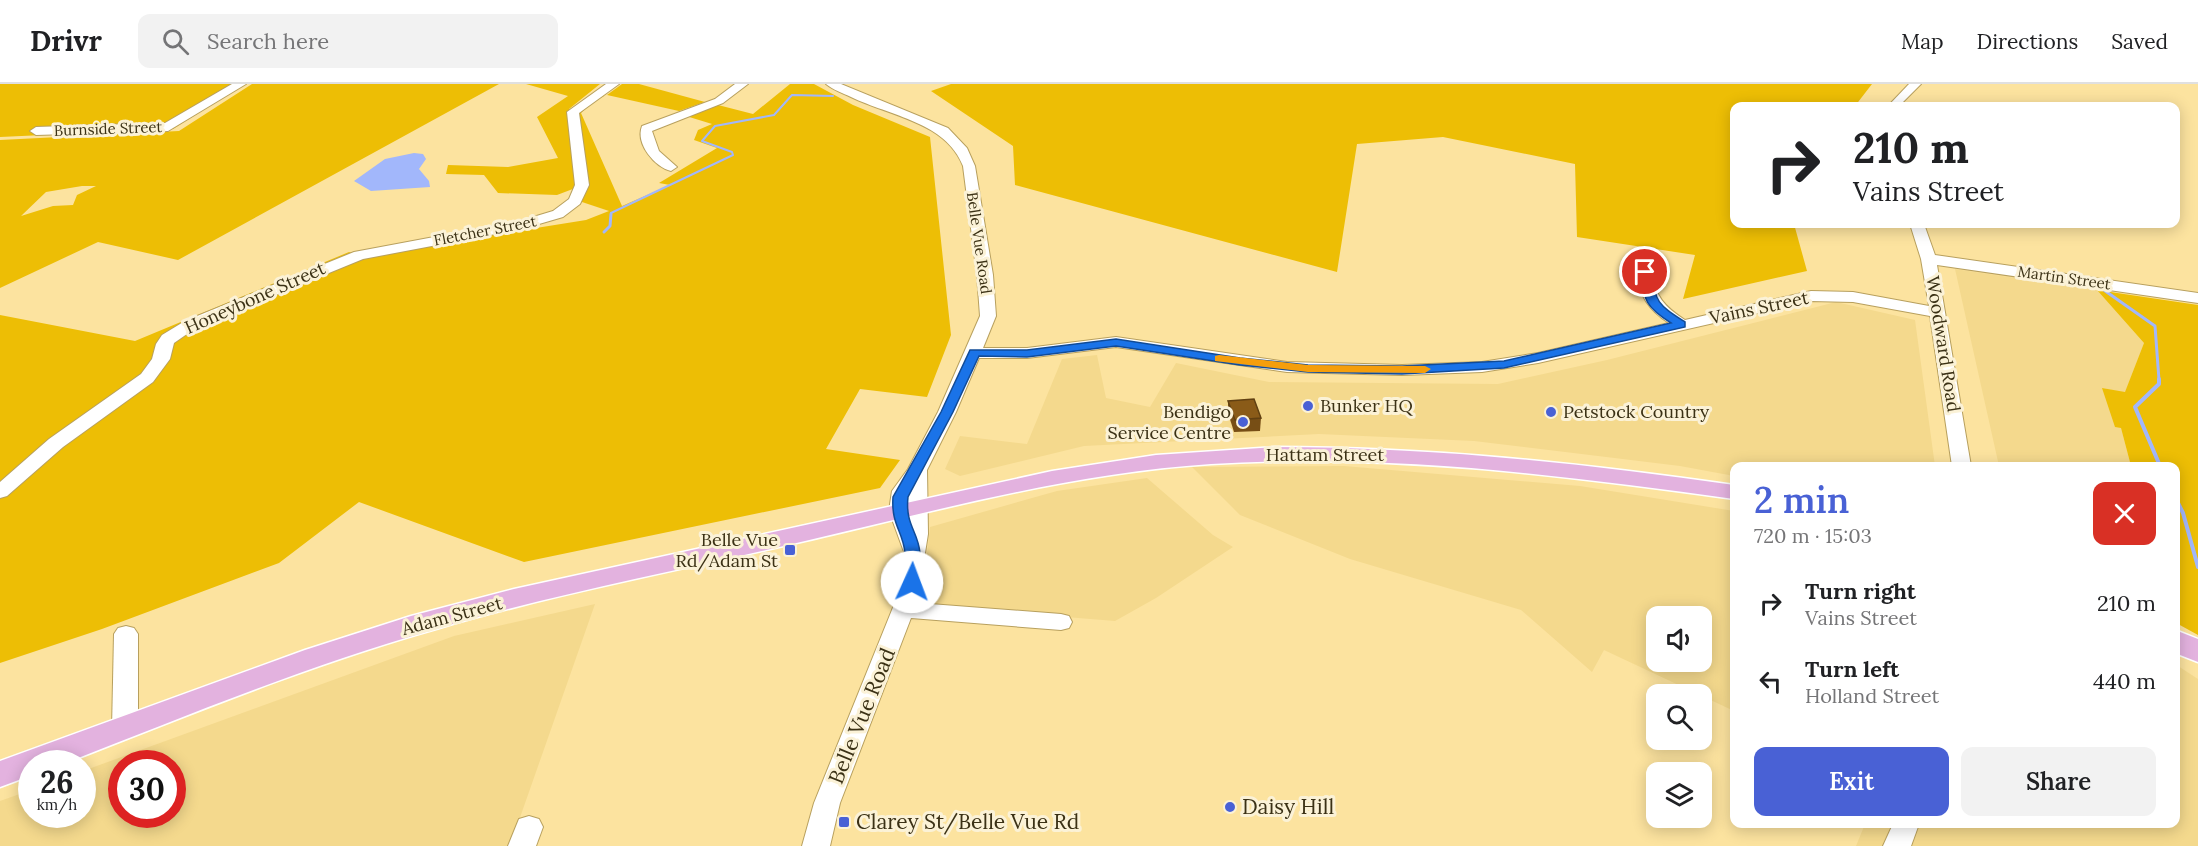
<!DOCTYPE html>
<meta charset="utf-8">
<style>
body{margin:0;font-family:Lora,serif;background:#f2f2f2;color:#202124;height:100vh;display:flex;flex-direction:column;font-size:22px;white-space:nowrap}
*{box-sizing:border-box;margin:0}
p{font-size:20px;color:#757577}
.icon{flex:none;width:33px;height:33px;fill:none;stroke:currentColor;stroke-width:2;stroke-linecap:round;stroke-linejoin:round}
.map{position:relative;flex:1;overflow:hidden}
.side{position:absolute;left:1730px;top:378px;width:450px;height:366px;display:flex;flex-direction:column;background:#fff;border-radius:12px;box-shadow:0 3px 15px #0003}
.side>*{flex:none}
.top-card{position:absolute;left:1730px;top:18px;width:450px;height:126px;border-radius:12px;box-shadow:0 3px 15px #0003;background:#fff;color:#202124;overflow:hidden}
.tools{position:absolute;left:1646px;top:522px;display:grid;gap:12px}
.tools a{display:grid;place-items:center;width:66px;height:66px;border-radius:12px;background:#fff;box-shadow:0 3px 15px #0003;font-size:30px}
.speed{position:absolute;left:18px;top:666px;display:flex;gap:12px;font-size:30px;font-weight:700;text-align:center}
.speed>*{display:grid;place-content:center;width:78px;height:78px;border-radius:50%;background:#fff;box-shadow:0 3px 15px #0003;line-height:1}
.speed small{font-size:15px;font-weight:400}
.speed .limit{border:9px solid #d22;background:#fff;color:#111}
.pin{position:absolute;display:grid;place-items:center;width:51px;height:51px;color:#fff;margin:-26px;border:3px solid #fff;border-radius:50%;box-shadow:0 2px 6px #0007}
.me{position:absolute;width:66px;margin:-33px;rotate:2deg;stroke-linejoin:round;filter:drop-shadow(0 0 4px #0008)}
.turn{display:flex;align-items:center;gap:21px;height:126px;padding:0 24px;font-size:27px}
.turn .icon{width:78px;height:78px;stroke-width:2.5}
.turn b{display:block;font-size:42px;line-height:51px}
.round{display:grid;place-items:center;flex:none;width:63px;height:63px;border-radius:12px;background:#f2f2f2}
.summary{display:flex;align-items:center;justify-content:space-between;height:102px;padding:0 24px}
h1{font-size:36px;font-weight:600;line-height:45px;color:#4961d5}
.cta{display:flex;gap:12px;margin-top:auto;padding:12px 24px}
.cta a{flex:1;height:69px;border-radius:12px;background:#4961d5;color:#fff;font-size:24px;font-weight:600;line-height:69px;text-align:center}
.cta a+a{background:#f2f2f2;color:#202124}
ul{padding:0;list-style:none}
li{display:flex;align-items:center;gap:18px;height:78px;padding:0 24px}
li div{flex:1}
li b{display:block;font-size:22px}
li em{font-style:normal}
header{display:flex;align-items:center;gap:36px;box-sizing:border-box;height:84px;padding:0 30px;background:#fff;border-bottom:2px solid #e0e0e0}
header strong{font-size:28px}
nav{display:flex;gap:33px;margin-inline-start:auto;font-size:21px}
.search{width:420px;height:54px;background:#f2f2f2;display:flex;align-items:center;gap:15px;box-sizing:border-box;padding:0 21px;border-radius:12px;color:#757577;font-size:22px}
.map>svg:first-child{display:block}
.built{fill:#f4d98d;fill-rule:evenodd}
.green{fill:#edbe05;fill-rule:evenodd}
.water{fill:#a2b7fb}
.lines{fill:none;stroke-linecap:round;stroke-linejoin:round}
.stream-far2{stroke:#a2b7fb;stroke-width:2}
.stream-far1{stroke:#a2b7fb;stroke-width:3}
.stream{stroke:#a2b7fb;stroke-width:4}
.minor-casing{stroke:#b8a05e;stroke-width:2}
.major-casing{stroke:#fff;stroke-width:3}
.minor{fill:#fff;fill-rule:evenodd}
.major{fill:#e3b2df;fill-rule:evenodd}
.wall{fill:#774e15}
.building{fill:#8a5b18;stroke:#614011;stroke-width:1.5}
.route{fill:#1a73e8;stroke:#114b97;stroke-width:1.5}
.slow{fill:#f59e0b}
.poi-dot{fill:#4961d5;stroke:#fbf2d7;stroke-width:2}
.labels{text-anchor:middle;stroke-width:6;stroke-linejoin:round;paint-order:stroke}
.far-street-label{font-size:15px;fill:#3b3115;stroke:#fbf2d7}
.street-label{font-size:18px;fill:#3b3115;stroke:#fbf2d7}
.poi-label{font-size:18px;fill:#3b3115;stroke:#fbf2d7;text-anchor:start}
.near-street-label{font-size:21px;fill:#3b3115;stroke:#fbf2d7}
.near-poi-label{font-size:21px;fill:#3b3115;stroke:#fbf2d7;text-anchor:start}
</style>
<header>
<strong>Drivr</strong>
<div class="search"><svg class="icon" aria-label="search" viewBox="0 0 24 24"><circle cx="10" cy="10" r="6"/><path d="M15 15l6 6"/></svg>Search here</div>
<nav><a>Map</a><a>Directions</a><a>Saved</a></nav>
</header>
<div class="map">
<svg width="2198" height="762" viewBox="0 0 2198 762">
<rect width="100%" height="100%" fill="#fce39f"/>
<g class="built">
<polygon points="1955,185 2097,206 2144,259 2125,309 2103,304 2121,344 2131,382 1999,382"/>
<polygon points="1836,218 1915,236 1935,382 1734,382 1734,392 1680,382 1474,357 1319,350 1084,362 960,392 945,385 960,352 1027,360 1062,275 1097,271 1106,314 1150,323 1176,279 1269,298 1498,300 1607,276"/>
<path d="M1344,382L1580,402L1734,427V627L1604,566L1592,588L1521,526L1350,475L1240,431L1192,383ZM1656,532H1701V578H1656Z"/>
<polygon points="1147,394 1213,451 1233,463 1156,514 1115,537 931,522 922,514 930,443 1057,407"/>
<path d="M595,520L510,762H0V717L31,706L32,730H82L83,687L454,552ZM122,680H172V730H122Z"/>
<polygon points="2175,580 2198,595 2198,762 1856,762 1865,740 2175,740"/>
</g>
<g class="green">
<polygon points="0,0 244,0 173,45 0,53"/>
<path d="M252,0H499L178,176L98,158L0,204V56L179,47ZM82,102H96L77,111L73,121L53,122L21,132L46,108Z"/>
<polygon points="526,0 600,0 569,25 578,103 557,111 498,109 484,91 446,90 448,81 508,83 558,74 537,33 568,12"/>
<polygon points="622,0 639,0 705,18 679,27 607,11"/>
<polygon points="790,0 814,0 853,21 930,53 951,251 927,313 860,305 826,365 900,376 880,404 524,478 359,418 279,479 102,545 0,579 0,231 135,257 349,168 363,172 586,136 609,127 579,117 576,28 599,12 604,12 591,19 581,29 622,122 670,101 659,99 717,64 694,56 698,46 712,40 686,32 718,21 753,30"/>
<polygon points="951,0 1872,0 1855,22 1734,22 1734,140 1794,140 1807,187 1683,215 1695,171 1577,153 1575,80 1443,53 1357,60 1337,188 1015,101 1013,62 931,7"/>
<polygon points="2097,206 2198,221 2198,551 2178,540 2175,534 2175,382 2131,382 2121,344 2115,343 2102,304 2125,308 2144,259"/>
</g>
<polygon class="water" points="414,69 423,70 426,75 419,85 429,97 430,103 371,107 354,97 385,75"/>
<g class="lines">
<polyline class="stream-far2" points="611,132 611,129 733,71 732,68 702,57 715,42 774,31 792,11 833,12"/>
<g class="stream-far1">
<polyline points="604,148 610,142 611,130"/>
<polyline points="2101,204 2155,242 2159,296"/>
</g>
<g class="stream">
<polyline points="2159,295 2159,300 2135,323 2160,382"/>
<polyline points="2175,413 2183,429 2198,483"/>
</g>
<g class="minor-casing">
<g id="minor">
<polygon points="232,0 246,0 168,47 36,51 30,47 36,43 165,39"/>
<polygon points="606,0 619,0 579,29 589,101 580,120 563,133 522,145 363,175 197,243 174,259 170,275 153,298 63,363 7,412 0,414 0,398 49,355 141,290 152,275 156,260 162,251 185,237 354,168 520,137 553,127 569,115 575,101 567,28"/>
<path d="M735,0H748L723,19L652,47L659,67L677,83L671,87C655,83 635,60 642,42L715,15Z"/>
<path d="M826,0H841L948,44L967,64L975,82L993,191L996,232L983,264H1027L1116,253L1287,278L1402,281L1482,278L1538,269L1669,239C1649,226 1639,212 1637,188L1645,183L1653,188C1654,212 1665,223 1685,236L1811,207L1853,208L1929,222L1921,175L1910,140H1924L1935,171L2198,209V219L1937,181L1971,382H1952L1930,232L1853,218L1811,217L1538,279L1482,288L1402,291L1287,288L1116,263L1027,274H979L956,328L927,386L928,450L917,519L1061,530L1069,532L1072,538L1069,544L1061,546L911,534L840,719L830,762H802L814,719L898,511L904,468L889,427L892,407L908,385L938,328L980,232L977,191L963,82C946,38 890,32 851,13C843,9 833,6 826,0Z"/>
<polygon points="1909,0 1921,0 1899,22 1888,22"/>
<polygon points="126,542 134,544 138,550 138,645 134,652 125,655 116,652 112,645 114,550 118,544"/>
<polygon points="529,732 539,735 543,743 536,762 508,762 519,735"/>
<polygon points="1893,740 1919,740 1911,762 1883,762"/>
</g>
</g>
<g class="major-casing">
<g id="major">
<path d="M1274,363C1429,363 1581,379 1734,401V415C1561,391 1386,369 1211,380C1073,389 938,426 805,457C682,486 557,509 436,545C309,581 186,632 63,680H32V691L0,703V677L305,566L411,532L514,505L1052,387L1156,371Z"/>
<polygon points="2175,546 2198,555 2198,578 2175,569"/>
</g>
</g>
<use href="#minor" class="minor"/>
<use href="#major" class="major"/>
</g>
<polygon class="wall" points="1228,317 1261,334 1260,347 1234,348 1228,329"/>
<polygon class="building" points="1254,315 1261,334 1235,336 1228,317"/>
<path class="route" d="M1645,185L1651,188C1655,219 1659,221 1685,238V243L1504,284L1402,290L1308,288L1240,281L1116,262L1027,273L979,272L953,328L908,413C905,441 918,447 920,469C921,478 920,488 920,498L912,503L904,498C904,488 906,478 905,469C903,447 891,441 893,413L941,328L970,266H1027L1116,255L1240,274L1308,281L1402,282L1504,277L1671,239C1646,223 1644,217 1640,188Z"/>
<polygon class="slow" points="1219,271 1308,281 1425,282 1431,285 1425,289 1308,288 1215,277 1215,272"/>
<g class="poi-dot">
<circle cx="1308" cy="322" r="6"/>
<circle cx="1551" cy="328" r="6"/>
<circle cx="1243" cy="338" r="6"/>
<rect x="784" y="460" width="12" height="12" rx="3"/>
<circle cx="1230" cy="723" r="6"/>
<rect x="838" y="732" width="12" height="12" rx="3"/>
</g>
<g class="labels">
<g class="far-street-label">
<text transform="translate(108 45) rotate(-2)" y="5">Burnside Street</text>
<text transform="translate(485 147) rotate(-11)" y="5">Fletcher Street</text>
<text transform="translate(979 159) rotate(82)" y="5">Belle Vue Road</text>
<text transform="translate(2064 194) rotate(8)" y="5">Martin Street</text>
</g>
<g class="street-label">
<text transform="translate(255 214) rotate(-24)" y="6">Honeybone Street</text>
<text transform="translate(1759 224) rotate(-12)" y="6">Vains Street</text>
<text transform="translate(1943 260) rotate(81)" y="6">Woodward Road</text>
<text x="1325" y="377">Hattam Street</text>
<text transform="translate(452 532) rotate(-15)" y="6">Adam Street</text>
</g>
<g class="poi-label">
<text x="1320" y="328">Bunker HQ</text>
<text x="1231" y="334" text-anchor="end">Bendigo<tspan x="1231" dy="21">Service Centre</tspan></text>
<text x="1563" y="334">Petstock Country</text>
<text x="778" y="462" text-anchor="end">Belle Vue<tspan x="778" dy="21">Rd/Adam St</tspan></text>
</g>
<g class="near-street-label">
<text transform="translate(862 632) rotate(-68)" y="7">Belle Vue Road</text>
</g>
<g class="near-poi-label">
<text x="1242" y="730">Daisy Hill</text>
<text x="856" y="745">Clarey St/Belle Vue Rd</text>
</g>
</g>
</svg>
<div class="tools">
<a><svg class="icon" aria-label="sound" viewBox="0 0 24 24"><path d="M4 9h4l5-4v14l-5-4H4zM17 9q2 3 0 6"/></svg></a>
<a><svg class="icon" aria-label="search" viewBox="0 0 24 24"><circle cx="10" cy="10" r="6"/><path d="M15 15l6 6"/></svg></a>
<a><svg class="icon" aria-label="layers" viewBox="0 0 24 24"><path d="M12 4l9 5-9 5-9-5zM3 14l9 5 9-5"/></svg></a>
</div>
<div class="speed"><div>26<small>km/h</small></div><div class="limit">30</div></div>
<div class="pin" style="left:1645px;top:188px;background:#d93025"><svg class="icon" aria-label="arrive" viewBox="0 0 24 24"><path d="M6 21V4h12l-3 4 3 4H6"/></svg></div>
<svg class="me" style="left:912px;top:498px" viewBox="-20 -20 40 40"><circle r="19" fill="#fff"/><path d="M0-13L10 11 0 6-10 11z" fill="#1a73e8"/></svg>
<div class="top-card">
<div class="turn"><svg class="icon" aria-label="right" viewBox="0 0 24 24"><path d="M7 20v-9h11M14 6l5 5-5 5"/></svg><div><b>210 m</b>Vains Street</div></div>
</div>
<section class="side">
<div class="summary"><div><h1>2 min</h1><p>720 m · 15:03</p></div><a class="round" style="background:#d93025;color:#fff"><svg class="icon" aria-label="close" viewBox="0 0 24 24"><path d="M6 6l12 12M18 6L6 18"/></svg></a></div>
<ul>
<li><svg class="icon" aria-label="right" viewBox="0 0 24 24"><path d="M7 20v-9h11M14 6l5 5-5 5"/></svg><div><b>Turn right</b><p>Vains Street</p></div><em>210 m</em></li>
<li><svg class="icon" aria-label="left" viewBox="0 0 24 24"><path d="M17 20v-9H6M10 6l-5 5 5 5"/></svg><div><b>Turn left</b><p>Holland Street</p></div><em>440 m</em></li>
</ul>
<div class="cta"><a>Exit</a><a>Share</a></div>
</section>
</div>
